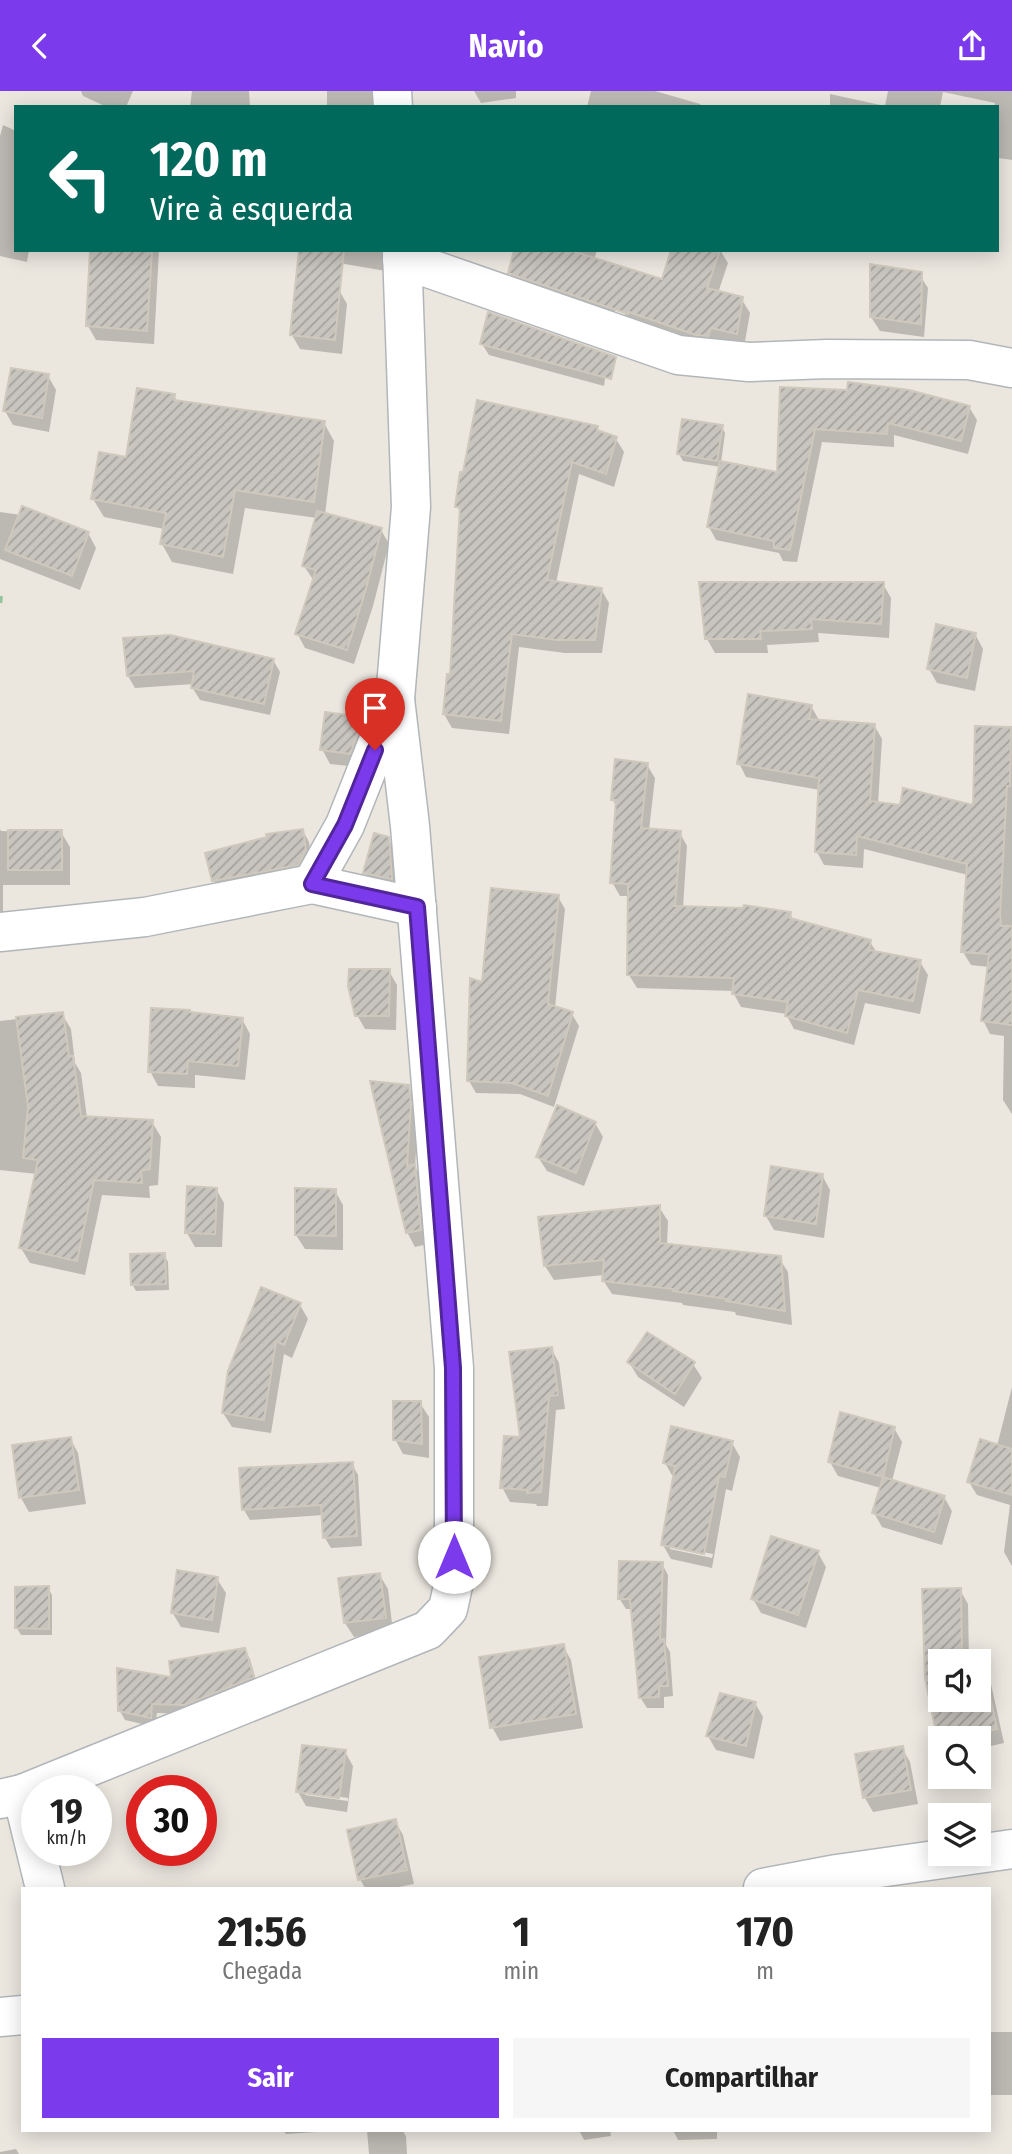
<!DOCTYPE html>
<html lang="pt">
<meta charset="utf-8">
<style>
body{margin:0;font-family:"Fira Sans Condensed",sans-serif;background:#f6f6f6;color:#222;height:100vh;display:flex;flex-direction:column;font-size:26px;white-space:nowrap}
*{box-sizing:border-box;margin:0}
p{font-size:23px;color:#767676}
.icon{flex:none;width:38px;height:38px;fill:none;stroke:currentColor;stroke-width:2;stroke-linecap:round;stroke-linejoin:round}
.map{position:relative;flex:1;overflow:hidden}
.side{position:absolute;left:21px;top:1796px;width:970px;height:245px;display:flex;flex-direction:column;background:#fff;border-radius:0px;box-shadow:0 4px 18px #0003}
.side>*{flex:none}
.top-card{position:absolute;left:14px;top:14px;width:985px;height:147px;border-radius:0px;box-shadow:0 4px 18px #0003;background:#00695c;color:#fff;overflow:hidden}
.controls{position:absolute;left:928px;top:1558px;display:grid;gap:14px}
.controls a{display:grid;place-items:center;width:63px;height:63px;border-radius:0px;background:#fff;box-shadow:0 4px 18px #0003;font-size:35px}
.speed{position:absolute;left:21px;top:1684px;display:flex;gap:14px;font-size:35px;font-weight:700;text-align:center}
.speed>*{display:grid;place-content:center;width:91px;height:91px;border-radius:50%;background:#fff;box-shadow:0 4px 18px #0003;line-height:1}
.speed small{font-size:18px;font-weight:400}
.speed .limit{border:10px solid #d22;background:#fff;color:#111}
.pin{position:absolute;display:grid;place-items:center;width:60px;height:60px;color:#fff;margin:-72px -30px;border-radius:50% 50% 50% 0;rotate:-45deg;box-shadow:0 0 7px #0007}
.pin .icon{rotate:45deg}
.me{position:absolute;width:77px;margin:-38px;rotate:0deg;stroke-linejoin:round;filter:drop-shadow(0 0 5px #0008)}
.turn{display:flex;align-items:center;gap:24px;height:147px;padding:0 21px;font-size:32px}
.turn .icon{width:91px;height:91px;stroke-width:2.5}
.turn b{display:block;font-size:49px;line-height:60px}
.eta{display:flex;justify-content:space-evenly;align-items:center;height:119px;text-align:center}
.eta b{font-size:42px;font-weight:700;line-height:49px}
.cta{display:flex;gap:14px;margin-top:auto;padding:14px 21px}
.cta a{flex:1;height:80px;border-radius:0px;background:#7c3aed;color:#fff;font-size:28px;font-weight:700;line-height:80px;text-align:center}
.cta a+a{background:#f6f6f6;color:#222}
header{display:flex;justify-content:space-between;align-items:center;height:91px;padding:0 21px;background:#7c3aed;color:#fff;font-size:32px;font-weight:700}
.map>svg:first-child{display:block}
.shadow{fill:#0003;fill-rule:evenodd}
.building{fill:url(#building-hatch);stroke:#cfc8bd;stroke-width:2}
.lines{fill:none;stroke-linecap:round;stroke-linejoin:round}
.minor-casing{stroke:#b2b6ba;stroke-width:41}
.path{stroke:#94c49e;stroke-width:4.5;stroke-dasharray:7 3.5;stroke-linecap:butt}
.minor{stroke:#fff;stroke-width:38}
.route-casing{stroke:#51269a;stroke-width:18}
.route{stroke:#7c3aed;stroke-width:12}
</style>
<header><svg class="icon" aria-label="back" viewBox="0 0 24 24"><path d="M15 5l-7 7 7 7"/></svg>Navio<svg class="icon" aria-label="share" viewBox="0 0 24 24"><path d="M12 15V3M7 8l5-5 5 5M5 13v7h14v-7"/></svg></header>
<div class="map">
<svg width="1012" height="2063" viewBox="0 0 1012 2063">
<defs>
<pattern id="building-hatch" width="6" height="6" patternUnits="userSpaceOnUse" patternTransform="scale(1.75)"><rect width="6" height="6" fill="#c8c4be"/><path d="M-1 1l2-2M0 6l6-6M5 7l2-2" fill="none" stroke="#a5a29e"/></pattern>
</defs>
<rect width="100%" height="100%" fill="#ebe7df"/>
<g class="shadow">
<polygon points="81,0 133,0 126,16 107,16 83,5"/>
<polygon points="192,0 249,0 250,16 190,16"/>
<polygon points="327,0 372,0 374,16 327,16"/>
<polygon points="474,0 516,0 516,7 481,12"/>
<polygon points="591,0 655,0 700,13 702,16 587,16"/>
<polygon points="888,0 1012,0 1012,69 998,67 998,16 994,16 995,12 943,1 940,16 830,16 830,3 885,15"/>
<polygon points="3,34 16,40 16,159 29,159 27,171 0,165 0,45"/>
<polygon points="92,159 159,159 154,253 96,249 88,235"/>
<polygon points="326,159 389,159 386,180 333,171"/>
<polygon points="516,159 597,159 594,169 619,188 614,229 518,196 509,181"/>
<polygon points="673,159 720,159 728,172 718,202 741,207 750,222 744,256 716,259 630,232 621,217 663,190"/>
<polygon points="919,183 928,197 924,246 880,240 871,226"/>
<polygon points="339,199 347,213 342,263 300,258 292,244"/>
<polygon points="482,253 607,274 604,295 489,264"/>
<polygon points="48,285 56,299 49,341 13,334 5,320"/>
<polygon points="782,298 969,316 977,329 968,363 894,344 894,356 822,351 797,471 783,470 779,462 716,449 709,436 721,376 683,370 679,363 722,336 725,342 721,372 779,383"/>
<polygon points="174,305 178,312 324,332 334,350 325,424 381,439 389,453 373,515 354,573 305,557 297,542 314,490 304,475 317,427 245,417 233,483 172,471 162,453 164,438 104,426 93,408 127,368"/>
<polygon points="597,336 600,342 616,348 624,361 614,396 579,383 556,492 601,498 609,512 602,562 565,562 519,556 509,643 452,637 444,623 452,585 462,424 457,415"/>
<polygon points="0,421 21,424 88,442 96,457 80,499 0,468 0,470"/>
<polygon points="883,493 891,507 889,547 818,542 819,551 767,554 768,562 715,562 707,548"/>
<polygon points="975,543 983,558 975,600 937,592 929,578"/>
<polygon points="273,569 280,581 270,624 200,609 192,596 193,593 135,597 128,585"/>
<polygon points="811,615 819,629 874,634 882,648 878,713 901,716 974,717 1010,637 1012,641 1012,1023 1003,1009 1004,945 990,943 983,929 989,876 971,874 963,861 968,784 864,758 863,777 824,774 817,761 820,699 746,686 739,672"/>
<polygon points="363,628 371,642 358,676 330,673 322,658"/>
<polygon points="647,674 655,687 649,739 680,742 687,755 683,817 790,823 794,830 870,851 877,862 920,871 928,884 920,923 865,912 854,954 794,938 787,925 787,923 741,916 734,903 734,900 637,897 629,884 630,805 620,805 612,791 618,717 612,708"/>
<polygon points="0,738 1,740 61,741 70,756 70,794 3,794 3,835 0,835"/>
<polygon points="303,740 309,751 311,770 304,784 220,800 214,790 207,764"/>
<polygon points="388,748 392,755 395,794 368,788 364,781"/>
<polygon points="558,806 565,818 555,917 572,923 579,935 554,1016 520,1003 476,1002 469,990 484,894"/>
<polygon points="389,880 397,894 396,939 365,938 357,924"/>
<polygon points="191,922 242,928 250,943 245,989 195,984 195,997 158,995 150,980"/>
<polygon points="62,923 71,938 75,972 81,982 87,1027 152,1031 161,1046 158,1094 149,1095 150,1107 102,1104 85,1184 30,1172 21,1157 37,1083 0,1079 0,930"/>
<polygon points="373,992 408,995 416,1010 418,1029 415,1076 423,1089 428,1153 415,1156 407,1141"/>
<polygon points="595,1032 603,1046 584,1095 547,1080 538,1066"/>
<polygon points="822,1084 830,1099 824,1147 774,1139 766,1125"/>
<polygon points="216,1098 224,1112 222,1156 195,1156 187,1142"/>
<polygon points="335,1100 343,1114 343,1159 305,1158 296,1144"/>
<polygon points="659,1116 668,1130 667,1154 779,1167 788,1181 792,1234 736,1224 735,1221 683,1214 682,1212 612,1203 603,1189 604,1184 554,1189 545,1175"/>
<polygon points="164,1164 168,1171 169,1199 136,1200 132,1193"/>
<polygon points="300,1214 308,1228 292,1267 284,1263 271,1342 232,1336 223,1322"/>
<polygon points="551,1257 559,1272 565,1318 556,1319 548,1415 537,1415 536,1413 510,1411 502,1396 522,1348"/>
<polygon points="629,1271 693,1273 702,1287 684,1316 638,1286"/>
<polygon points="1012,1296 1012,1475 1004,1461 1010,1414 977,1404 969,1391 997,1355"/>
<polygon points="420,1312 429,1326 429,1367 403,1363 395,1348"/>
<polygon points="894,1337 902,1351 892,1390 944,1406 952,1420 942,1454 882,1436 874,1422 881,1397 838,1385 830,1371"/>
<polygon points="70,1347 78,1362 86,1413 29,1421 21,1407"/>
<path d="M732,1352L740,1366L732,1400L726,1398L712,1477L671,1468L663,1454L673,1386L665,1372ZM670,1455L713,1463L712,1467L670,1458Z"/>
<polygon points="352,1373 358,1384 362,1455 331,1457 325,1447 324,1424 250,1429 244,1419 240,1379"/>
<polygon points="818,1462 826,1476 806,1537 761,1522 753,1508"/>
<polygon points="662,1473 668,1484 666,1554 670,1561 673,1605 664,1606 664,1617 647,1617 640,1606 633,1518 626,1518 619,1507"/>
<polygon points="379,1483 388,1498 393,1541 354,1546 345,1532"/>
<polygon points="217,1488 226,1502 219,1542 181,1536 172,1521"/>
<polygon points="48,1497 52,1504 52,1544 21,1544 17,1537"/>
<polygon points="960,1499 968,1513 969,1570 940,1570 940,1608 978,1608 983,1579 991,1593 1004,1652 978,1658 978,1647 940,1647 940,1650 927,1587"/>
<polygon points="563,1555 571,1569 583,1637 500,1650 492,1636"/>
<polygon points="244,1558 250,1568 258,1596 191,1623 157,1622 155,1636 125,1629 120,1620 173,1588"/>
<polygon points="755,1612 763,1626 754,1668 716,1659 708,1645"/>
<polygon points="902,1657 910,1671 918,1713 873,1721 865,1707"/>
<path d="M345,1661L353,1675L347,1721L306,1715L298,1701ZM305,1701L348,1707V1710L305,1704Z"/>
<polygon points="395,1730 403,1744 414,1793 393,1797 365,1797 360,1788"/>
<rect x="989" y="1941" width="23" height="63"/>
<polygon points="283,2039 332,2039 332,2040 286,2043"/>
<polygon points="367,2039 402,2039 406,2045 407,2063 369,2063"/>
<polygon points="579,2039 610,2039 611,2045 584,2049"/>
<polygon points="673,2039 717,2039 717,2048 678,2049"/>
<polygon points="16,2058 19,2063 0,2063 0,2061"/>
</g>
<g class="building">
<polygon points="90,159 152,159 147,240 86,235"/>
<polygon points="299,159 344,159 335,249 290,244"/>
<polygon points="514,159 569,159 662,188 671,159 720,159 707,197 743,206 737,243 711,237 708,245 696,244 629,221 628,223 508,182"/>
<polygon points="870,173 922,181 921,233 870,226"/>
<polygon points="488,221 616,266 611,288 480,253"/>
<polygon points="11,277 49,283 42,327 3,320"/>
<polygon points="848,291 909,299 970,315 961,350 888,332 887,343 815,338 790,459 774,457 774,450 707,436 720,370 777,381 780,296 847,299"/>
<polygon points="137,297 175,303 174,309 325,330 314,411 235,399 223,466 160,453 166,422 91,408 99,361 126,366"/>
<polygon points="477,309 598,335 597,339 617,346 606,383 572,371 547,489 602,497 595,549 557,549 512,543 501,630 443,623 447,583 450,583 460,416 455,416 460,381 463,381"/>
<polygon points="682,328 723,334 717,370 677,363"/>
<polygon points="22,415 89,441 72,485 5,459"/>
<polygon points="317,420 382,437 365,501 347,559 295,543 316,479 302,475"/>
<polygon points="699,491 884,491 881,533 811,528 812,538 760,540 761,548 705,548"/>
<polygon points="936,533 976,542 967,587 927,578"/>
<polygon points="170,544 274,568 264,613 191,597 194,580 127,585 123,547"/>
<polygon points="748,603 812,614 809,628 875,633 870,710 900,714 903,697 973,714 975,635 1011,636 1010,695 1007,695 1000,823 1001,835 1012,835 1012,934 981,930 989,863 961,861 967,773 857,745 856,764 815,761 819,687 737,673"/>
<polygon points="325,621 364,626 350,663 320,659"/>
<polygon points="615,668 648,672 641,737 681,740 675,815 743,817 744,814 791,821 790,827 871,849 869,859 921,869 913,910 858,899 847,942 785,925 788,911 732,903 734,887 627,884 628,793 610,792 616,709 611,709"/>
<polygon points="303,738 306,759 298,774 212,790 205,762 267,746 266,743"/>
<rect x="8" y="739" width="54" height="40"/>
<polygon points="374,742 389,746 392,788 363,782"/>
<polygon points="491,797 559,804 548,913 573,921 548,1005 512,992 467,990 470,887 482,891"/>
<polygon points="349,878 390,878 389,925 355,925 348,895"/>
<polygon points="151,917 190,919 190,921 243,927 238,975 188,970 187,983 148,981"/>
<polygon points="63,921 69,965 73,965 81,1025 153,1029 150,1078 141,1080 142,1092 94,1089 77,1170 19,1157 38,1069 23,1067 28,1015 16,926"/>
<polygon points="370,990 409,994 411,1013 407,1075 415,1073 421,1139 406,1142"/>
<polygon points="557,1014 596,1031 576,1082 536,1066"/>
<polygon points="771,1075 823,1083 816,1133 764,1125"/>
<polygon points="187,1095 217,1097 215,1143 185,1142"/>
<polygon points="295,1097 336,1098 336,1145 295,1144"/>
<polygon points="660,1114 660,1152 781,1165 785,1220 726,1210 727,1208 673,1200 674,1198 602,1190 604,1169 544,1175 538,1126"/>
<polygon points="165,1162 166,1193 131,1194 130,1163"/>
<polygon points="261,1196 301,1212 284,1254 276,1250 264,1329 222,1322 228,1280"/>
<polygon points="647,1241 695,1271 675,1303 627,1271"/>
<polygon points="552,1256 558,1304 549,1305 541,1401 527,1402 527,1399 500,1397 504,1345 520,1346 509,1261"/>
<polygon points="393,1310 421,1310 422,1353 393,1349"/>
<polygon points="840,1321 895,1336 883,1386 828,1371"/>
<polygon points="671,1335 733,1350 725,1386 719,1385 704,1463 661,1454 675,1375 663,1372"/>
<polygon points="71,1346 79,1399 19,1407 12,1354"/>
<polygon points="980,1348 1012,1358 1012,1404 967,1391"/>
<polygon points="353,1371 357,1445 323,1447 321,1414 242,1419 239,1377"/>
<polygon points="883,1386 945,1405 934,1441 872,1422"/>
<polygon points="771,1445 819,1460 798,1524 751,1508"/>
<polygon points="619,1470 663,1471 660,1548 664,1548 668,1595 659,1595 659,1606 639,1607 630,1508 618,1508"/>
<polygon points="177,1479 218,1486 212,1529 171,1522"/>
<polygon points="380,1482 386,1527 344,1532 338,1487"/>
<polygon points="49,1495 49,1538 15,1537 15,1496"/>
<polygon points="961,1497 962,1570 940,1570 940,1608 978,1608 978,1578 984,1577 997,1638 956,1647 940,1647 938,1651 925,1587 922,1498"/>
<polygon points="564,1553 576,1623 490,1637 479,1566"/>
<polygon points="245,1557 254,1586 185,1614 152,1613 151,1627 118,1620 117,1577 171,1586 169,1570"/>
<polygon points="720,1602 756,1611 746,1655 706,1645"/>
<polygon points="302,1654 346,1659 339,1707 296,1701"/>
<polygon points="903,1655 911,1699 863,1707 855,1663"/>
<polygon points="396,1728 407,1779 358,1789 347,1739"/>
</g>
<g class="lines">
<g class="minor-casing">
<g id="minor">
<polyline points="392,0 393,16"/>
<polyline points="402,168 678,264 749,271 827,268 969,269 1012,277"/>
<polyline points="312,793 417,816"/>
<polyline points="0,841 145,826 312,793 345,734 395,608 411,416 402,159"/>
<polyline points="22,1703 45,1797"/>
<polyline points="0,1708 22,1703 428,1539 448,1518 454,1490 454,1277 410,735 395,608"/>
<polyline points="763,1797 837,1783 1012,1758"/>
<polyline points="0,1926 23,1924"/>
</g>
</g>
<polyline class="path" points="0,512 1,502"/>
<use href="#minor" class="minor"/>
</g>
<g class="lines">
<g class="route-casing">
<polyline id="route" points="375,659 345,734 312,793 417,816 453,1277 454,1466"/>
</g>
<use href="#route" class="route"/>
</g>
</svg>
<div class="controls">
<a><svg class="icon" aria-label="sound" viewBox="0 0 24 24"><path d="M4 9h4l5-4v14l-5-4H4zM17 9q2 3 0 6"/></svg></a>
<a><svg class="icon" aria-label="search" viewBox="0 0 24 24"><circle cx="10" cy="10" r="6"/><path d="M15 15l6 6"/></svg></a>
<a><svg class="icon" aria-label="layers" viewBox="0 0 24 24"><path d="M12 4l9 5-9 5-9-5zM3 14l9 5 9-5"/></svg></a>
</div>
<div class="speed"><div>19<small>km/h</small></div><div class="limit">30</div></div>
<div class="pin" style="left:375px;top:659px;background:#d93025"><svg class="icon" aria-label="arrive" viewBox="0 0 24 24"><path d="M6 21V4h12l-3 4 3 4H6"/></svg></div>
<svg class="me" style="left:454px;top:1466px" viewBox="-20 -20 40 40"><circle r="19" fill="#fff"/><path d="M0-13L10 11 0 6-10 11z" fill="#7c3aed"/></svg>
<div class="top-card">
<div class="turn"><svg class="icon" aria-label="left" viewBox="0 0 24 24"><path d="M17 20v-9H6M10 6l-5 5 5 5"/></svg><div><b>120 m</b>Vire à esquerda</div></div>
</div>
<section class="side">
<div class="eta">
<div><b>21:56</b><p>Chegada</p></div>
<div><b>1</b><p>min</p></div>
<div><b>170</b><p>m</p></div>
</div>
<div class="cta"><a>Sair</a><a>Compartilhar</a></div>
</section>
</div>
